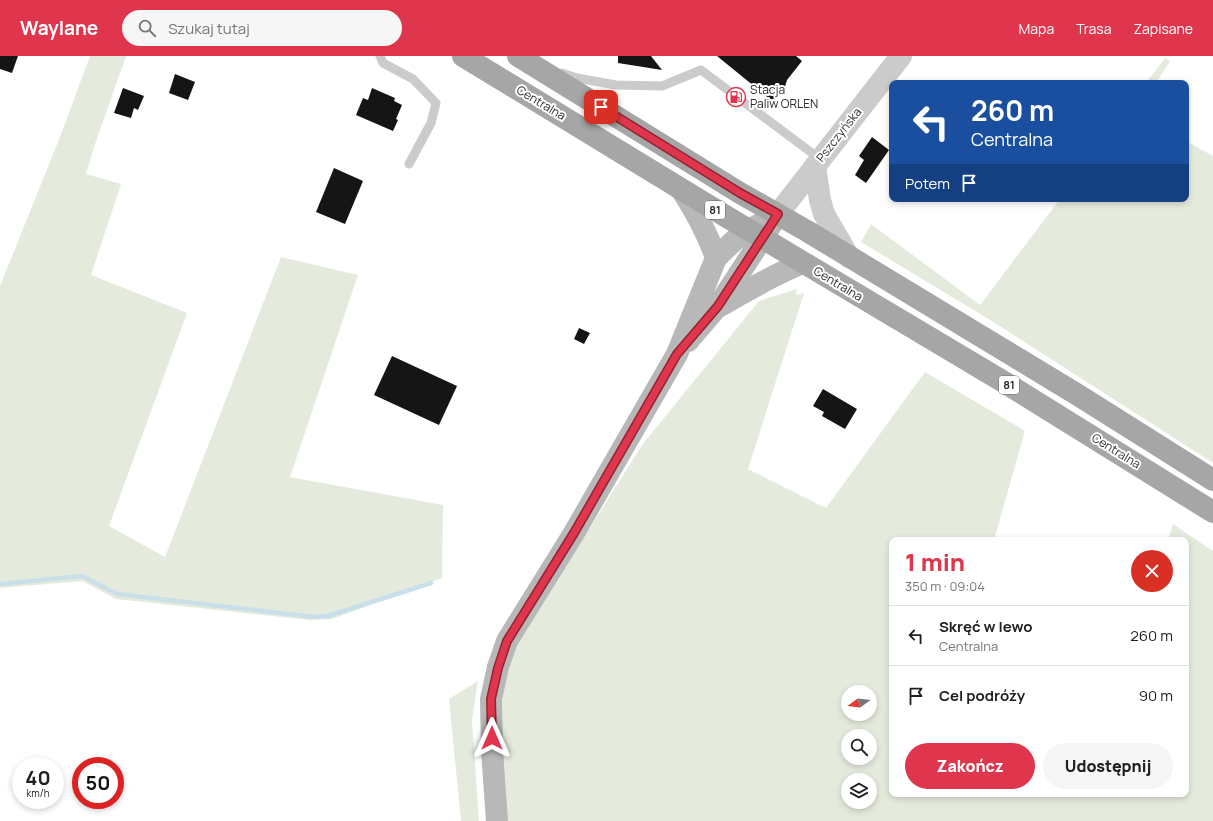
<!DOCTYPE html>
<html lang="pl">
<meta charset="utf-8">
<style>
body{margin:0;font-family:Manrope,sans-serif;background:#f6f6f6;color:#202124;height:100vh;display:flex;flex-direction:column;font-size:15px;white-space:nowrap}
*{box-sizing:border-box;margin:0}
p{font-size:13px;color:#757577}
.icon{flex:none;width:22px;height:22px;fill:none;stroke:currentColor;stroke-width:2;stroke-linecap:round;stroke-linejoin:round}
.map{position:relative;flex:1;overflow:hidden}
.sheet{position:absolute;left:889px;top:481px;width:300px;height:260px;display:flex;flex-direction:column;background:#fff;border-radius:8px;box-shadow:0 2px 6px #0003}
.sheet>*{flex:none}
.guide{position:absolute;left:889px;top:24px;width:300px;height:122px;border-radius:8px;box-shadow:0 2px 6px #0003;background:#1a4fa0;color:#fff;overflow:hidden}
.needle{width:26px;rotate:255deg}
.fabs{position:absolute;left:841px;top:629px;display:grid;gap:8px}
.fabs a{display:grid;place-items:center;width:36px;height:36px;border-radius:50%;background:#fff;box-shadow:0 2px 6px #0003;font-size:20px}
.speed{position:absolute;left:12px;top:701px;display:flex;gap:8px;font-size:20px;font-weight:700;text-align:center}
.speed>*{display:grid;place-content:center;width:52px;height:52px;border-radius:50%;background:#fff;box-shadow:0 2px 6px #0003;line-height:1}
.speed small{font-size:10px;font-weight:400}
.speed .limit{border:6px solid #d22;background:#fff;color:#111}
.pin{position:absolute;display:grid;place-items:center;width:34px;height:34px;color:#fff;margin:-17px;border-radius:8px;box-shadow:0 2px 6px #0006}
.me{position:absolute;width:44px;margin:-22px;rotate:0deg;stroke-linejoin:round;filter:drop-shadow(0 0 3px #0008)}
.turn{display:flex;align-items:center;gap:14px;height:84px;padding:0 16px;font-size:18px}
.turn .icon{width:52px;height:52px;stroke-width:2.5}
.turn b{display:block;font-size:28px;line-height:34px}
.then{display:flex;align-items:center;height:38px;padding:0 16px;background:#0003;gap:8px;font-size:15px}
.round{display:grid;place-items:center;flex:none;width:42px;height:42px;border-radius:21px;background:#f6f6f6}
.headline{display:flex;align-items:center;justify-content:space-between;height:68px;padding:0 16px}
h1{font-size:24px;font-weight:800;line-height:30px;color:#df364d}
.cta{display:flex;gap:8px;margin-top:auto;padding:8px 16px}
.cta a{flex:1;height:46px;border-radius:24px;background:#df364d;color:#fff;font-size:16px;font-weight:800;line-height:46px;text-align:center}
.cta a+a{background:#f6f6f6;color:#202124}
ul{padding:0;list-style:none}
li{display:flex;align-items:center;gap:12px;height:60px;padding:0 16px;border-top:1px solid #e0e0e0}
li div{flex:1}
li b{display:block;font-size:15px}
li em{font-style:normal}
header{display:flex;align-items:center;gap:24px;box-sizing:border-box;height:56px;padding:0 20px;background:#df364d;color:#fff}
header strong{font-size:19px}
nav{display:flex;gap:22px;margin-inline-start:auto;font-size:14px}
.search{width:280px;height:36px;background:#f6f6f6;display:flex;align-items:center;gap:10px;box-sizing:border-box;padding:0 14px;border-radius:22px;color:#757577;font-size:15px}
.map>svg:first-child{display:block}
.green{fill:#e5ebdc;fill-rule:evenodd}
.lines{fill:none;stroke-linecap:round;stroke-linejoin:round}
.stream{stroke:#c9e0ea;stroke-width:4.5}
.building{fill:#151515}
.service{stroke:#cbcbcb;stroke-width:9}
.tertiary{stroke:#cbcbcb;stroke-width:22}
.secondary{stroke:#b8b8b8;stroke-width:22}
.primary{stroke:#a6a6a6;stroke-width:22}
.route-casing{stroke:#912332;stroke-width:10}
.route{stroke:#df364d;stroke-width:7}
.labels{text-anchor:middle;stroke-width:4;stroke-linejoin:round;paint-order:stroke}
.shield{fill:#fff;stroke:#6d6d6d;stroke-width:1}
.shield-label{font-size:11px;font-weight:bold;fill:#2e2e2e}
.poi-label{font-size:12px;fill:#2e2e2e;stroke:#fff;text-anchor:start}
.street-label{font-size:12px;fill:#2e2e2e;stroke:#fff}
</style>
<header>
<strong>Waylane</strong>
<div class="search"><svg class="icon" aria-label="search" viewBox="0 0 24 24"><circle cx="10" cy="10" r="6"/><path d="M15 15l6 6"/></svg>Szukaj tutaj</div>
<nav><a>Mapa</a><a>Trasa</a><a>Zapisane</a></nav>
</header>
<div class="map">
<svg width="1213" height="765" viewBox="0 0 1213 765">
<rect width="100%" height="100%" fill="#fff"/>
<g class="green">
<polygon points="90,0 126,0 94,91 86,118 121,128 91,219 187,257 109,470 165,501 281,201 358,219 290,421 443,449 442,522 332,563 309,564 116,543 82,525 0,532 0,230 60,81"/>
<polygon points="1165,2 1170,5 1156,27 1146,27"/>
<polygon points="1186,85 1213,100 1213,407 995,267 861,186 871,168 980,249 1060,143 1186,143"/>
<path d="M797,233L796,239L804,237L748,413L826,452L925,316L1025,375L994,484H892V738H1186V484H1168L1173,468L1213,495V765H499L495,651L517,588L642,389L759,245ZM848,636H870V658H848ZM848,680H870V702H848ZM848,724H870V746H848Z"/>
<polygon points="478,625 472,665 479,765 461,765 449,643"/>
</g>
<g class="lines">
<polyline class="stream" points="0,528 82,520 117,538 314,561 328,560 431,527"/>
</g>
<g class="building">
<polygon points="0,0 18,0 12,17 0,13"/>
<polygon points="618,0 651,0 662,14 618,7"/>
<polygon points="717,0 796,0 802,5 787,24 784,34 778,41 771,44"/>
<polygon points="175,18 195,26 188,44 169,37"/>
<polygon points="123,32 144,40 138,54 134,52 131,62 114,57"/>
<polygon points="372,32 395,42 394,45 402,49 396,63 398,64 393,75 356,59 363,42 368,44"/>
<polygon points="872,81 889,94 866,127 855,119 864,104 859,100"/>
<polygon points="334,112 363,125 345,168 316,156"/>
<polygon points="579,272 590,277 584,288 574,283"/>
<polygon points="392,300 457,330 439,369 374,339"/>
<polygon points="823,333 857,353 845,373 822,360 824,356 813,350"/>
</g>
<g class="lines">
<g class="service">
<polyline points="380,0 383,7 413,23 436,47 431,67 409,108"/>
<polyline points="562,17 577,22 616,29 662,30 701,14 820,103"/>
</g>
<g class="tertiary">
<polyline points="815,110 820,144 824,158 849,201"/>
<polyline points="778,158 901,0"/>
</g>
<g class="secondary">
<path d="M681,133C696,156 707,176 716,202"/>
<path d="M720,250C747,235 774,218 803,207"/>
<polyline points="688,285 718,250 773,166"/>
<polyline points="497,765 492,695 491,643 498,611 507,585 574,477 677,298 716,202 740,179 778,158"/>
</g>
<g class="primary">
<polyline points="463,0 727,161 1004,326 1213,456"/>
<polyline points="518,0 740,137 807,175 1078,339 1213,424"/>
</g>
</g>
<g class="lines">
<g class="route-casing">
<polyline id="route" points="492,682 491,643 498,612 507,585 574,477 677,298 718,250 778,158 740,137 601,51"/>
</g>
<use href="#route" class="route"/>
</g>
<defs>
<g id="fuel-ring" transform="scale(1)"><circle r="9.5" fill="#fff" stroke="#df364d" stroke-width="1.5"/><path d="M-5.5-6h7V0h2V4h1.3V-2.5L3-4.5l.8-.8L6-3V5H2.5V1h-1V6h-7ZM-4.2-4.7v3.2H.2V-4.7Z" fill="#df364d"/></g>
</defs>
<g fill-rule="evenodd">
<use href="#fuel-ring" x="736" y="41"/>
</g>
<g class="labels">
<g class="shield">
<rect x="705" y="145" width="20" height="18" rx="3"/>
<rect x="999" y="320" width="20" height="18" rx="3"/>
</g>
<g class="shield-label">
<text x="715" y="158">81</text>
<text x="1009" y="333">81</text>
</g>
<g class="poi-label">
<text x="750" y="38">Stacja<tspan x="750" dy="14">Paliw ORLEN</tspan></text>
</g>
<g class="street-label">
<text transform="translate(541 47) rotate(31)" y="4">Centralna</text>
<text transform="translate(839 79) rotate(-52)" y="4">Pszczyńska</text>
<text transform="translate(838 228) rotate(31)" y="4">Centralna</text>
<text transform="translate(1116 395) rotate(32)" y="4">Centralna</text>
</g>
</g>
</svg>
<div class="fabs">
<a><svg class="needle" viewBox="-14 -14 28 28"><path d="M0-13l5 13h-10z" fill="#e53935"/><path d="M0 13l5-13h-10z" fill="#757577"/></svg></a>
<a><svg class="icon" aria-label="search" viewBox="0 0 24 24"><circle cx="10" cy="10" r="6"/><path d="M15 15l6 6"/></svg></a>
<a><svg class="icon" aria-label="layers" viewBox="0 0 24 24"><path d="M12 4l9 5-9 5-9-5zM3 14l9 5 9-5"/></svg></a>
</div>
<div class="speed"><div>40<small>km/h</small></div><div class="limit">50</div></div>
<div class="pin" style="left:601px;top:51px;background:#d93025"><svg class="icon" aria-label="arrive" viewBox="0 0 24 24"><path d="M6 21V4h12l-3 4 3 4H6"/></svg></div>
<svg class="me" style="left:492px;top:682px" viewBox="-20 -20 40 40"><path d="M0-17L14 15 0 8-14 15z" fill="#df364d" stroke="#fff" stroke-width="4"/></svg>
<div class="guide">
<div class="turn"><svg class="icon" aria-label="left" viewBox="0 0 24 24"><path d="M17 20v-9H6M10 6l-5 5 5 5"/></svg><div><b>260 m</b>Centralna</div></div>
<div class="then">Potem<svg class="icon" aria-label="arrive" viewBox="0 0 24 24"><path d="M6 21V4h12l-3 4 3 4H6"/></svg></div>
</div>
<section class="sheet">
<div class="headline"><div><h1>1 min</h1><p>350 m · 09:04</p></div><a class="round" style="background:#d93025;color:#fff"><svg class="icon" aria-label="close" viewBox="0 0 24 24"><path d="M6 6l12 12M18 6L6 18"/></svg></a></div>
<ul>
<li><svg class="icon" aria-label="left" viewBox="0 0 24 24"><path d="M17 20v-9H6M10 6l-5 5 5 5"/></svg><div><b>Skręć w lewo</b><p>Centralna</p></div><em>260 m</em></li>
<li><svg class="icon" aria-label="arrive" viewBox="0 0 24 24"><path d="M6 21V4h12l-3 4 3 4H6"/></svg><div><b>Cel podróży</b></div><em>90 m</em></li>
</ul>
<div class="cta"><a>Zakończ</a><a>Udostępnij</a></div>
</section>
</div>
